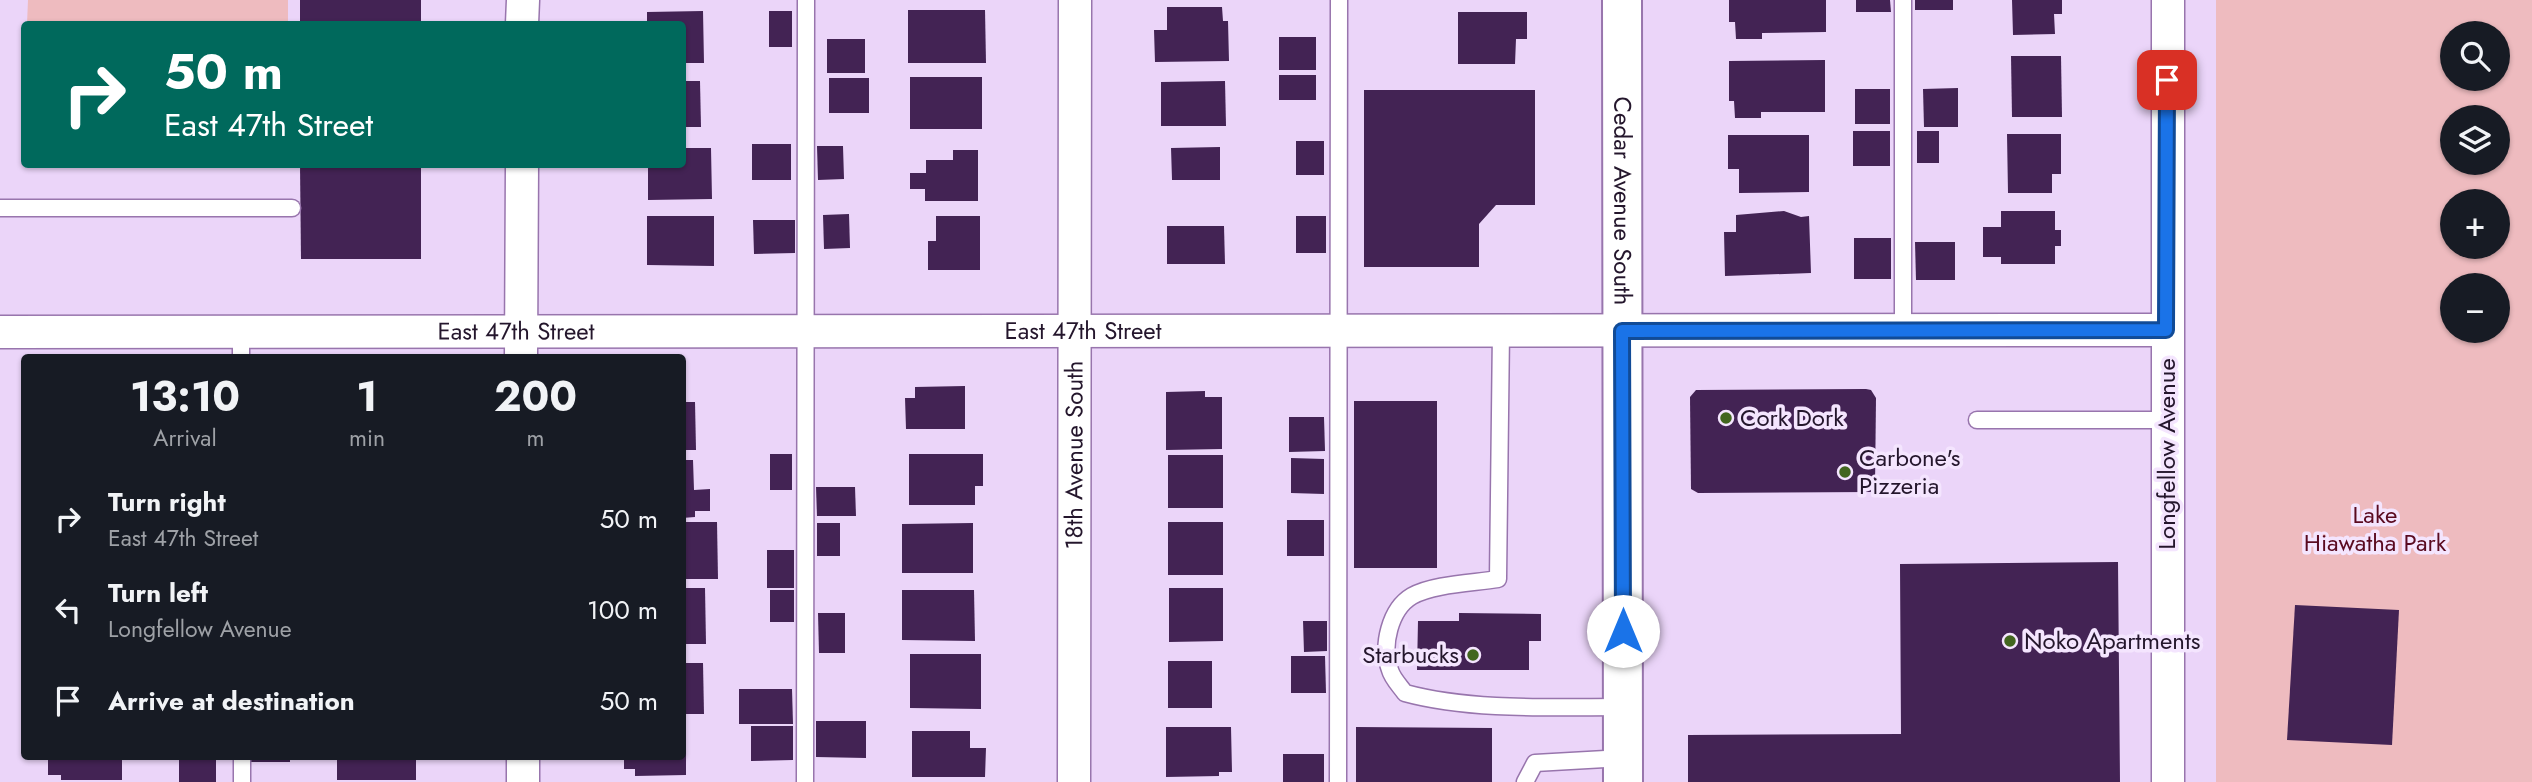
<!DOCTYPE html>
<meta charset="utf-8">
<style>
body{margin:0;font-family:Jost,sans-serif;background:#20242c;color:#f1f3f6;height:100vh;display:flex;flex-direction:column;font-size:26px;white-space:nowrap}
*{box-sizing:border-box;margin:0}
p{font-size:23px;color:#9ea1a6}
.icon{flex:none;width:38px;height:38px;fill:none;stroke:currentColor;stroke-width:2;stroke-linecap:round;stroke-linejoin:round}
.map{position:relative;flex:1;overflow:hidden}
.sheet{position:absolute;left:21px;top:354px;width:665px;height:406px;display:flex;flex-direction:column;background:#171b24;border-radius:7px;box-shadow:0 2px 5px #0004}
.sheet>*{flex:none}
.banner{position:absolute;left:21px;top:21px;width:665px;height:147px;border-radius:7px;box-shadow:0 2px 5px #0004;background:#00695c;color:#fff;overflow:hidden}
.tools{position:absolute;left:2440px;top:21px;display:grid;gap:14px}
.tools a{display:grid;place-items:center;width:70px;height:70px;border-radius:50%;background:#171b24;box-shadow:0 2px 5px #0004;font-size:35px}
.pin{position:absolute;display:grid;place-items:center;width:60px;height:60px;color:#fff;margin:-30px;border-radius:14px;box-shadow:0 4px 10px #0006}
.me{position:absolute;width:77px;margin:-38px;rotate:0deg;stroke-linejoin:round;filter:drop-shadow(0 0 5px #0008)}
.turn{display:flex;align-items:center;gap:24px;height:147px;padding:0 28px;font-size:32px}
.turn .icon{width:91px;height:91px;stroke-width:2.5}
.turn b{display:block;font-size:49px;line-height:60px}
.eta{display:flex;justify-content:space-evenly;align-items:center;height:119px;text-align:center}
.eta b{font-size:42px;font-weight:700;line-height:49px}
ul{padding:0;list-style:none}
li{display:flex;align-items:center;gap:21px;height:91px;padding:0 28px}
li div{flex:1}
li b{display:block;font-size:26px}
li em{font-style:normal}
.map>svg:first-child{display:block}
.green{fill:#eebbbf;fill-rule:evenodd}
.building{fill:#432354}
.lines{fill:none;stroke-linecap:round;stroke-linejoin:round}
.lane-casing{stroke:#9875ad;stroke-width:19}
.street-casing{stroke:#9875ad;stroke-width:35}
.secondary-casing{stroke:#9875ad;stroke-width:42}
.lane{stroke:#fff;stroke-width:16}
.street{stroke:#fff;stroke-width:32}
.secondary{stroke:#fff;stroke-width:38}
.route-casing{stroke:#114b97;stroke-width:18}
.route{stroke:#1a73e8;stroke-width:12}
.poi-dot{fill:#42661f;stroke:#f4e5fe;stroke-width:2.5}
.labels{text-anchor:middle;stroke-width:7;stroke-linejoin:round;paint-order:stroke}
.street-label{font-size:24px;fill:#24162c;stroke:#f4e5fe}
.poi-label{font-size:24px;fill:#24162c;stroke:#f4e5fe;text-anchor:start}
.park-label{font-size:24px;fill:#5a0a20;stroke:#f4e5fe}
</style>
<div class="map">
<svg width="2532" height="782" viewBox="0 0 2532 782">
<rect width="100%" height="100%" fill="#ebd5f9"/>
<g class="green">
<polygon points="28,0 288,0 288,24 27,24"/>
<path d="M2216,0H2532V782H2216ZM2452,33H2497V79H2452ZM2452,117H2497V163H2452ZM2452,201H2497V247H2452ZM2452,285H2497V331H2452Z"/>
</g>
<g class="building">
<rect x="300" y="0" width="121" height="24"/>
<polygon points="1729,0 1826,0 1826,32 1762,33 1762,39 1736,39 1735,22 1729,22"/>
<polygon points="1856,0 1890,0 1891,12 1856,12"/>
<rect x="1915" y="0" width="38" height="10"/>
<polygon points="2012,0 2062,0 2062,14 2054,14 2055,34 2013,35"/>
<polygon points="1167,7 1222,7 1223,21 1228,21 1229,61 1155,62 1154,30 1167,30"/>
<polygon points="908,10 985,10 986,63 908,63"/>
<polygon points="703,11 704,63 682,63 682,24 647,24 647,12"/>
<rect x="769" y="11" width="23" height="36"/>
<polygon points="1458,12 1527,12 1527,39 1516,39 1515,64 1458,64"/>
<rect x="1279" y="37" width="37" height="33"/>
<rect x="827" y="39" width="38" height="34"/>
<polygon points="2011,56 2061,56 2062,117 2012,117"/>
<polygon points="1825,60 1825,112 1761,112 1761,118 1735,118 1734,101 1729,101 1729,61"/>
<rect x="1279" y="75" width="37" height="25"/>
<rect x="910" y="77" width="72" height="52"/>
<rect x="829" y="78" width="40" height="35"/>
<polygon points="682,81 700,81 701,127 682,127"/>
<polygon points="1225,81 1226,126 1161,126 1161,82"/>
<polygon points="1958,88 1958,127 1924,127 1923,89"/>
<rect x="1855" y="89" width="35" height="35"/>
<polygon points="1364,90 1535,90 1535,205 1496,205 1479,224 1479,267 1364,267"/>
<rect x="1853" y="131" width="37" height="35"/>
<rect x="1917" y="131" width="22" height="32"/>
<polygon points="2007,134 2061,134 2061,174 2052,174 2052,193 2008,193"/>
<polygon points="1728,135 1809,135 1809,192 1739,193 1739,169 1728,169"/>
<rect x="1296" y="141" width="28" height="34"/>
<rect x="752" y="144" width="39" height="36"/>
<polygon points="817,146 843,146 844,179 818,180"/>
<polygon points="1220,147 1220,180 1172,180 1171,148"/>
<polygon points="682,148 711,148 712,199 648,200 648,164 682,164"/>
<polygon points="953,150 978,150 978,201 925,201 925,189 910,189 910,173 926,173 926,160 953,160"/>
<polygon points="300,164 421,164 421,259 301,259"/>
<polygon points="1784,211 1801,217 1809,216 1811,273 1725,276 1724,232 1736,232 1736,215"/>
<polygon points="2001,211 2055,211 2055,230 2061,230 2061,246 2055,246 2055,264 2001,264 2001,257 1983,257 1983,227 2001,227"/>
<polygon points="849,214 850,248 824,249 823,215"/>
<polygon points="647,216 714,216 714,266 647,265"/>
<polygon points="936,216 980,216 980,270 928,270 928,241 936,241"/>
<rect x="1296" y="216" width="30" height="37"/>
<polygon points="753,220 795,220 795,253 754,254"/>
<polygon points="1167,226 1224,226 1225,264 1167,264"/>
<rect x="1854" y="238" width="37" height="41"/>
<polygon points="1915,242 1955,242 1955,280 1916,280"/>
<polygon points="965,386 965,429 906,429 905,398 915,398 915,387"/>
<polygon points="1866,389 1871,390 1876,398 1875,486 1872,492 1698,493 1691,489 1690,397 1696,390"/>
<polygon points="1205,391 1205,397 1222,397 1222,449 1166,450 1166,392"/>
<rect x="1354" y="401" width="83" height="167"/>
<polygon points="682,402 695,402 696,450 682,450"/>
<polygon points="1289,417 1324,417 1325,451 1289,452"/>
<rect x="770" y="454" width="22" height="36"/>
<polygon points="909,454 983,454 983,486 975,486 975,505 909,505"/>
<rect x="1168" y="455" width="55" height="53"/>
<polygon points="1291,458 1324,459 1324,494 1291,493"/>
<polygon points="682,460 693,460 694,490 710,489 710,511 695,511 695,517 682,518"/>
<polygon points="816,487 855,487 856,516 817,516"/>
<rect x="1287" y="520" width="37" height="36"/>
<polygon points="682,522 717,522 718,579 682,579"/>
<rect x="1168" y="522" width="55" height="53"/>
<rect x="817" y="523" width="23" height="33"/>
<polygon points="973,523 973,573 902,573 902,524"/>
<rect x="767" y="550" width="27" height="38"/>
<polygon points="2118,562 2120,782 1688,782 1688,735 1901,734 1900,564"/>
<polygon points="682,588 705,588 706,644 682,644"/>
<polygon points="1169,588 1223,588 1223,641 1169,642"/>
<rect x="770" y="590" width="24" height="32"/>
<polygon points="902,590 974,590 975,641 902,640"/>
<polygon points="2295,605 2399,610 2392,745 2287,740"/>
<polygon points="818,613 845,613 845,653 819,653"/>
<polygon points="1459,613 1541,614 1541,641 1529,641 1529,670 1417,670 1418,621 1459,621"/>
<polygon points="1303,621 1327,621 1327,651 1304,652"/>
<polygon points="910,654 981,654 981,709 910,708"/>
<polygon points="1291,656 1325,656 1326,693 1291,693"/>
<rect x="1168" y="661" width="44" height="47"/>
<polygon points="682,663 703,663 704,714 682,714"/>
<polygon points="739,689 792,689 793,724 739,724"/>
<polygon points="816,721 866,721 866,758 816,757"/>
<polygon points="751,726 793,726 793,760 751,761"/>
<polygon points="682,727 686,727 686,775 635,776 635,769 624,769 624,756 682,756"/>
<polygon points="1166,727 1231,727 1232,772 1219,772 1219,776 1166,777"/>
<polygon points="1356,727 1492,728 1492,782 1356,782"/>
<polygon points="912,731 970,731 970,748 986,748 985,777 912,777"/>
<rect x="1283" y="754" width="41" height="28"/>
<polygon points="48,756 122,756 122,780 61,780 61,775 48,775"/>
<rect x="179" y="756" width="37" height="26"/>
<polygon points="250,756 290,756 290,762 251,762"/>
<rect x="337" y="756" width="79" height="24"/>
</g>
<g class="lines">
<g class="lane-casing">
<g id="lane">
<polyline points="1903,0 1903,332"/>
<polyline points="0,208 292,208"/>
<path d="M1501,331L1498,579C1474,583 1433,584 1412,596C1390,609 1381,646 1390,670C1392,678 1400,686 1405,693C1471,711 1554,707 1623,707"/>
<polyline points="241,357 241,332"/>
<polyline points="1977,420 2167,420"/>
<polyline points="242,756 242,782"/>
<polyline points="805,782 806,0"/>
<polyline points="1338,782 1339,0"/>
<polyline points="1525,782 1535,763 1623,758"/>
</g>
</g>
<g class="street-casing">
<g id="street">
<polyline points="2168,0 2168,782"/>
<polyline points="522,24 523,0"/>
<path id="s1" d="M0,332L2166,330"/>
<polyline points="521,357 522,164"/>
<polyline points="523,756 523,782"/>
<path id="s2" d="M1074,782L1075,0"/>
</g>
</g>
<g class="secondary-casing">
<g id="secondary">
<path id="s3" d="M1622,0L1623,782"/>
</g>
</g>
<use href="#lane" class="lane"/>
<use href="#street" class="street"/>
<use href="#secondary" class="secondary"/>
</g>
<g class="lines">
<g class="route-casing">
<polyline id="route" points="1623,631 1622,331 2166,330 2167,80"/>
</g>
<use href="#route" class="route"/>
</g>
<g class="poi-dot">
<circle cx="1726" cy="418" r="7"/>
<circle cx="1845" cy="472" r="7"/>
<circle cx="2010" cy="641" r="7"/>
<circle cx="1473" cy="655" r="7"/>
</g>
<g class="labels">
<g class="street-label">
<text dy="8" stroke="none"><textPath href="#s3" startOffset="201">Cedar Avenue South</textPath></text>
<text dy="8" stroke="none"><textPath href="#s1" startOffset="1083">East 47th Street</textPath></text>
<text dy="8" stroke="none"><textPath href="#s1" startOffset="516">East 47th Street</textPath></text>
<text dy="8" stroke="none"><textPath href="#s2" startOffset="327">18th Avenue South</textPath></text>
<text transform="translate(2167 454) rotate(-90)" y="8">Longfellow Avenue</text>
</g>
<g class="poi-label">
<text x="1740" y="426">Cork Dork</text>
<text x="1859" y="466">Carbone's<tspan x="1859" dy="28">Pizzeria</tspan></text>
<text x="2024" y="649">Noko Apartments</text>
<text x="1459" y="663" text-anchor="end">Starbucks</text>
</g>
<g class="park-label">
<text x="2375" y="523">Lake<tspan x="2375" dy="28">Hiawatha Park</tspan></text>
</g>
</g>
</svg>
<div class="tools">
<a><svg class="icon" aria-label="search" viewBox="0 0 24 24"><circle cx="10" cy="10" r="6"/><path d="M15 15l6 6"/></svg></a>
<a><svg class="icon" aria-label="layers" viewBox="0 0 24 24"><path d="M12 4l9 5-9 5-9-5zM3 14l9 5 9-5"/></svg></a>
<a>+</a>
<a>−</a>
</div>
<div class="pin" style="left:2167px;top:80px;background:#d93025"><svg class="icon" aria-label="arrive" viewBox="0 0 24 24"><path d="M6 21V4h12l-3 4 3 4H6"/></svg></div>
<svg class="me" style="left:1623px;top:631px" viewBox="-20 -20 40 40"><circle r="19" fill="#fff"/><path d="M0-13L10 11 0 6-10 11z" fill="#1a73e8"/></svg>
<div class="banner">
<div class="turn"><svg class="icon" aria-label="right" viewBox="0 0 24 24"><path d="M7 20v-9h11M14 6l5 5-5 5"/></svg><div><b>50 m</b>East 47th Street</div></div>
</div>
<section class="sheet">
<div class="eta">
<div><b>13:10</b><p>Arrival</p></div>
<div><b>1</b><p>min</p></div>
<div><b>200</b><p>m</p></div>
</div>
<ul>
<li><svg class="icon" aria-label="right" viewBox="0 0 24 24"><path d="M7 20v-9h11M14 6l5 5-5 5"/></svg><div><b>Turn right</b><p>East 47th Street</p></div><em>50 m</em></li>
<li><svg class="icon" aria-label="left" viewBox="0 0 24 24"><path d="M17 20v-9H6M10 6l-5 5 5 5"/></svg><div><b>Turn left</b><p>Longfellow Avenue</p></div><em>100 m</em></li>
<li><svg class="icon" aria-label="arrive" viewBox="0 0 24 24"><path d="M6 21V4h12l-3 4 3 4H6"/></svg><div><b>Arrive at destination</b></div><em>50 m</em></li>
</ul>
</section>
</div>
